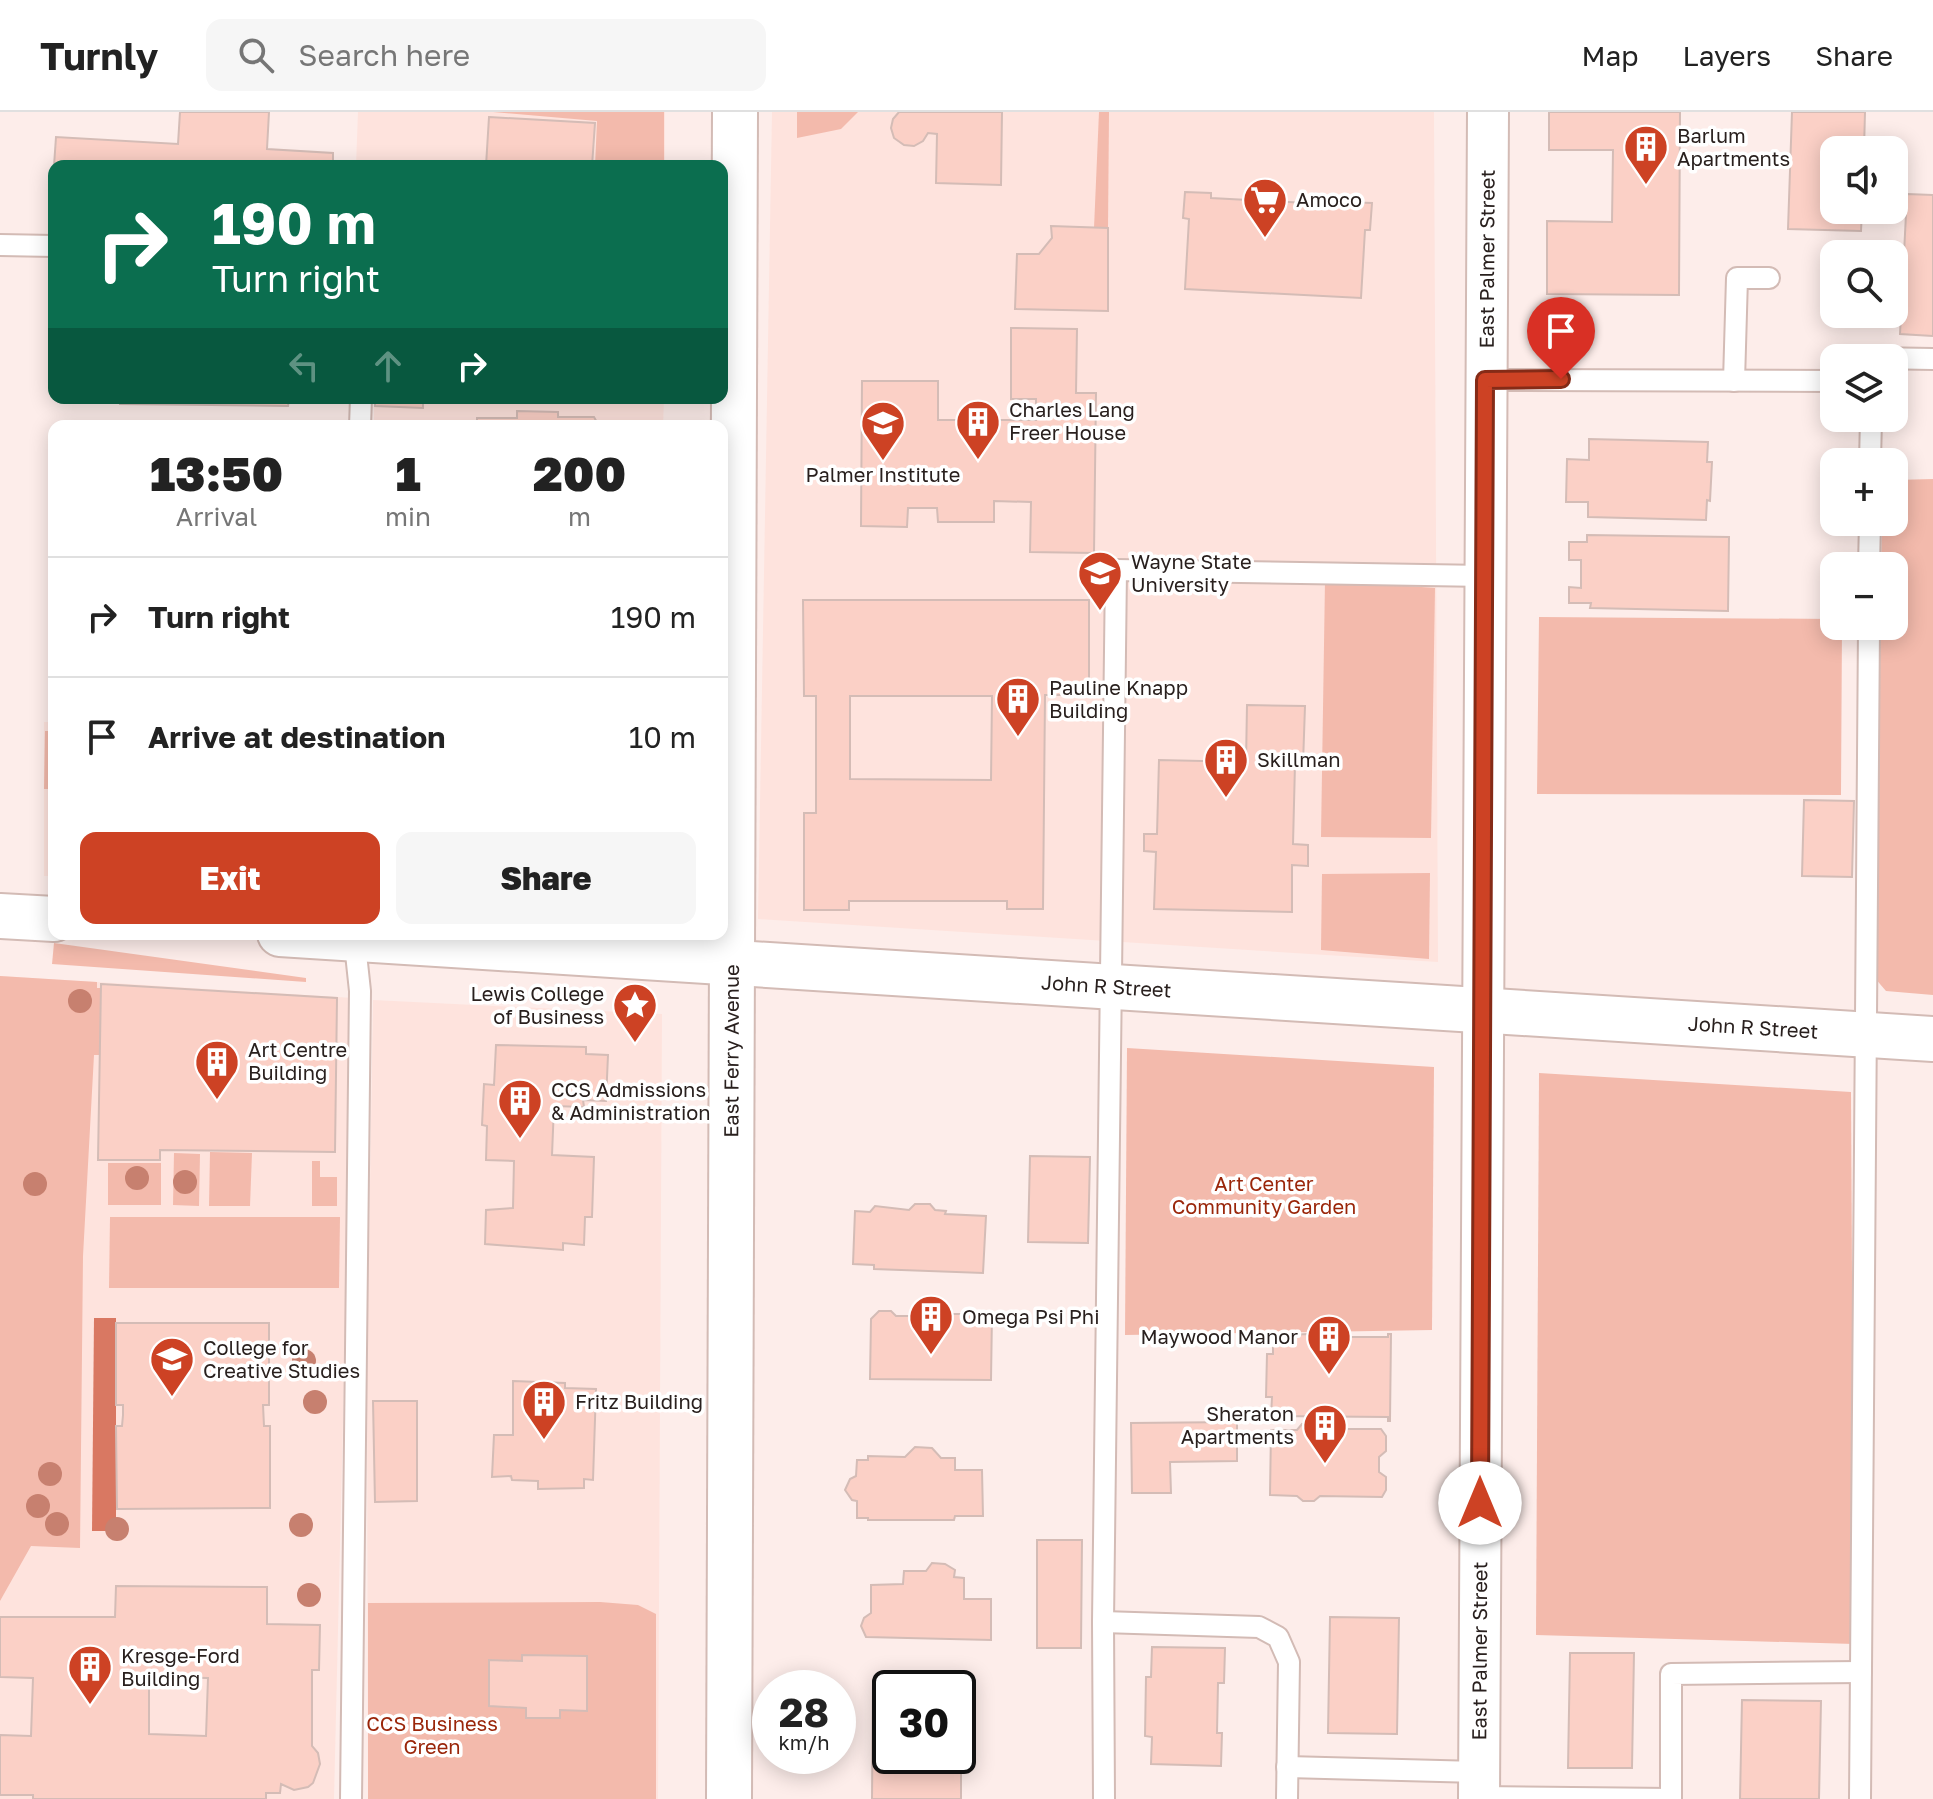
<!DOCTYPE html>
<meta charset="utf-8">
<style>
body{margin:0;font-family:"Golos Text",sans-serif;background:#f6f6f6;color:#222;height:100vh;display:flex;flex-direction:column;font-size:30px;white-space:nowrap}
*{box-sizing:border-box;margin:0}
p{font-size:26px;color:#767676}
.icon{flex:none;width:44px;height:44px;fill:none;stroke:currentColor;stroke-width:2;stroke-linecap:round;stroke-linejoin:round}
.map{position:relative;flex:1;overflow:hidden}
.sheet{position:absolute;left:48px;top:308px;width:680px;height:520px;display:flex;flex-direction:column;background:#fff;border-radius:16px;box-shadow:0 4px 20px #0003}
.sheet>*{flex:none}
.guide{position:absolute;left:48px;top:48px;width:680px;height:244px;border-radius:16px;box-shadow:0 4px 20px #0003;background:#0b6e4f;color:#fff;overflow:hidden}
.fabs{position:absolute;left:1820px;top:24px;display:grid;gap:16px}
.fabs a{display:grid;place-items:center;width:88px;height:88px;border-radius:16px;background:#fff;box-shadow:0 4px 20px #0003;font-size:40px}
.speed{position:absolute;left:752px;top:1558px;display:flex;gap:16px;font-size:40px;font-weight:700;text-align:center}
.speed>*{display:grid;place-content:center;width:104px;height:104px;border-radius:50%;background:#fff;box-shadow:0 4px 20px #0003;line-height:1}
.speed small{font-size:20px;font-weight:400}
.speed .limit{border:4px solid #111;border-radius:12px;background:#fff;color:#111}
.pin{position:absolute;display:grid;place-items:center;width:68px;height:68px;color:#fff;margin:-82px -34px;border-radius:50% 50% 50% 0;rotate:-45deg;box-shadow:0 0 8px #0007}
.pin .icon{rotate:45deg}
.me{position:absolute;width:88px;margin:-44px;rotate:0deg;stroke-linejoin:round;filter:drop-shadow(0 0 6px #0008)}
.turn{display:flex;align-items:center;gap:28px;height:168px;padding:0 32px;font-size:36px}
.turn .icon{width:104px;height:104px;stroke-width:2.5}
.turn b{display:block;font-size:56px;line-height:68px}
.lanes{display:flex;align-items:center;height:76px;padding:0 32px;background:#0003;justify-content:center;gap:40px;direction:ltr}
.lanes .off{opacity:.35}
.eta{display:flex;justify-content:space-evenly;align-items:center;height:136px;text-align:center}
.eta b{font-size:48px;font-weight:800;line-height:56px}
.action{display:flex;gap:16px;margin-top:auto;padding:16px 32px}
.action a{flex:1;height:92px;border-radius:16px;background:#cd4224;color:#fff;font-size:32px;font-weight:800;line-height:92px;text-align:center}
.action a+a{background:#f6f6f6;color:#222}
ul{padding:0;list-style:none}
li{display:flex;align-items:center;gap:24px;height:120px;padding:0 32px;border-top:2px solid #e0e0e0}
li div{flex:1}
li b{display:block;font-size:30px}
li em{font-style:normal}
header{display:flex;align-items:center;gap:48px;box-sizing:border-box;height:112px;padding:0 40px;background:#fff;border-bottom:2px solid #e0e0e0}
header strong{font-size:38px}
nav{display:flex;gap:44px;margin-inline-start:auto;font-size:28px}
.search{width:560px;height:72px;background:#f6f6f6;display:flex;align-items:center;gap:20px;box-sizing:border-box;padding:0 28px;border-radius:16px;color:#767676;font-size:30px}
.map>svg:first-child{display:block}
.built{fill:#fee3dd}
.green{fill:#f3baac;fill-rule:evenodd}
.water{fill:#d97862}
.building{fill:#fbd0c6;stroke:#d4bcb6;stroke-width:2;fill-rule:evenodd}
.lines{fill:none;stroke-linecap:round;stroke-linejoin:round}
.lane-casing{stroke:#d3bbb5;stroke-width:24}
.street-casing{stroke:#d3bbb5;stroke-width:44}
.secondary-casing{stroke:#d3bbb5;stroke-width:48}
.lane{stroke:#fff;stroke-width:20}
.street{stroke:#fff;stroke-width:40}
.secondary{stroke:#fff;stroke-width:44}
.tree{fill:#c7806f}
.route-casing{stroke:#852b17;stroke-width:20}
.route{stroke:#cd4224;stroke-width:14}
.labels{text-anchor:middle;stroke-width:7;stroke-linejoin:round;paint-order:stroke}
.poi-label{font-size:20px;fill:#29201e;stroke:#fff;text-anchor:start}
.street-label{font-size:20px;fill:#29201e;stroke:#fff}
.park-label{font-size:20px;fill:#9a260a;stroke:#fff}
</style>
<header>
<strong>Turnly</strong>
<div class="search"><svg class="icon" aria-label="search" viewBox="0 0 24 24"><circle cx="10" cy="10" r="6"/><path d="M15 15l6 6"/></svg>Search here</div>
<nav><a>Map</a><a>Layers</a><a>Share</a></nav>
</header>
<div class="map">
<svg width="1933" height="1687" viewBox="0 0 1933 1687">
<rect width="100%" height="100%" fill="#fdedea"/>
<g class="built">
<polygon points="358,0 665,0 665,54 356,54"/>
<polygon points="772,0 1434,0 1438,850 758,807"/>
<polygon points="374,286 664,286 663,314 374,314"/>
<rect x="44" y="610" width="10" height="154"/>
<polygon points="0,864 353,886 334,1687 0,1687"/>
<polygon points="373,888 662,902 658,1687 368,1687 367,1263"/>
</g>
<g class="green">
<polygon points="493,0 664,0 664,54 595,54 597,9"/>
<polygon points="797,0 858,0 841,17 797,26"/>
<polygon points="1099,0 1109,0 1108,116 1094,116"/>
<polygon points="1933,367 1933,883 1886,879 1874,865 1880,514 1894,514 1894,454 1881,454 1882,410 1894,410 1894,368"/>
<polygon points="1325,468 1435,476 1431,726 1321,725"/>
<polygon points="1539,505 1834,507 1834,514 1842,514 1841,683 1537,682"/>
<polygon points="45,619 54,619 54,677 44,677"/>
<polygon points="1430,761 1429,847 1321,838 1322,762"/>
<polygon points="54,831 306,866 306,870 52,852"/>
<polygon points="0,864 97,870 97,876 101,876 101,943 94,943 83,1144 80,1436 31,1434 0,1489"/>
<polygon points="1127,936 1434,955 1432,1218 1125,1223"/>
<polygon points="1539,961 1851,980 1854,1532 1536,1523"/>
<polygon points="210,1040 252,1041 250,1094 209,1094"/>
<polygon points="174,1041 200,1042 199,1094 173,1093"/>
<polygon points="312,1049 320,1049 320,1065 337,1065 337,1094 312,1094"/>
<rect x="108" y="1051" width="53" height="42"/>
<polygon points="110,1105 340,1105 339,1176 109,1176"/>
<path d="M600,1490L638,1493L656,1502V1687H368V1491ZM522,1543L587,1544V1599L560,1598V1606L526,1596L489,1594V1548L522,1549Z"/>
</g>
<polygon class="water" points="94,1206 116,1206 116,1419 92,1419"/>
<g class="building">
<polygon points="180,0 269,0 267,37 333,41 333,54 54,54 56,25 178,32"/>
<polygon points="899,0 1002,0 1001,73 936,71 937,22 928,21 923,29 914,34 904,33 894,26 891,16 893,7"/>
<polygon points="1549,0 1680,0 1679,183 1547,182 1547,109 1612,110 1613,38 1549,38"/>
<polygon points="1792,0 1865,0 1864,38 1834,38 1834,98 1862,98 1861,119 1788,117"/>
<polygon points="489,5 595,11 592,54 486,54"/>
<polygon points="54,55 54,112 50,112"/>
<polygon points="1185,80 1211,81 1211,86 1344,93 1344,90 1372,91 1370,118 1365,118 1361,186 1185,177 1189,107 1183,106"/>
<polygon points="1907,82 1933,83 1933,224 1900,222"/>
<polygon points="1051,114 1108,116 1108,199 1015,197 1017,142 1039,142 1052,126"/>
<polygon points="1011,216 1077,217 1076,281 1096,281 1094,441 1030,440 1031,390 994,389 994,410 938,410 937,396 908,396 907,415 861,414 862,269 938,269 938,308 1036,308 1036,287 1011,287"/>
<polygon points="120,286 289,286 288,294 120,292"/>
<polygon points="375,286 423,286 423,296 375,294"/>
<polygon points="517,299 558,300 558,305 594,305 599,314 477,314 477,306 517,306"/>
<polygon points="1589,327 1708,330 1707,350 1712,350 1710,389 1707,388 1706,408 1588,405 1588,390 1566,390 1567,347 1589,348"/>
<polygon points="1587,423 1729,425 1728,499 1590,496 1591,491 1569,491 1569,475 1581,476 1581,448 1569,448 1569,430 1587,430"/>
<path d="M803,488H1089V583H1045L1043,797H1007V789H849V798H804V701H816V584H804ZM850,584H992L991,668L850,667Z"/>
<polygon points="1247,593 1305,594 1303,652 1295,652 1293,732 1308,733 1308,754 1292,753 1292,800 1154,797 1156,740 1144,739 1144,722 1157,722 1159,648 1246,650"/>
<polygon points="1804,688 1854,689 1852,765 1802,764"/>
<polygon points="101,872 337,886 335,1040 160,1038 160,1048 98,1048"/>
<polygon points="496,933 586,935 586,942 608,943 606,989 583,988 584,995 554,994 552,1043 594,1045 592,1105 585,1105 584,1133 563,1131 563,1138 485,1132 486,1098 513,1096 514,1049 486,1048 487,1014 482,1013 484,972 494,973"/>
<polygon points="1030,1044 1090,1045 1088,1131 1028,1130"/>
<polygon points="915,1092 930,1092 935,1098 946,1099 945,1102 986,1104 983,1161 874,1157 874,1153 853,1152 855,1099 870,1100 875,1094 909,1098"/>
<polygon points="912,1196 937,1197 937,1202 992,1202 991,1268 870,1267 871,1207 879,1199 891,1199 896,1204 912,1204"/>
<polygon points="116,1211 269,1211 269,1293 263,1293 264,1314 270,1314 270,1396 117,1397 116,1314 122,1314 123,1303 123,1293 116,1293"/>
<polygon points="1307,1222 1313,1225 1388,1225 1388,1222 1391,1222 1390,1309 1388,1309 1388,1305 1271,1304 1272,1285 1266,1285 1267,1242 1273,1242 1273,1224"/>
<polygon points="513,1269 565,1271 565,1276 596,1277 593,1368 584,1367 584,1376 538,1377 538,1369 512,1368 511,1364 492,1365 494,1323 513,1323"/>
<polygon points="373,1289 417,1289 417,1389 375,1390"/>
<polygon points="1237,1310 1237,1349 1170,1350 1171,1381 1132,1381 1131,1311"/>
<polygon points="1302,1312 1321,1317 1381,1317 1386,1324 1386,1339 1379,1345 1379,1360 1386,1365 1386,1378 1382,1385 1320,1384 1314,1389 1303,1389 1297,1384 1270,1383 1271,1318 1297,1318"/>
<polygon points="915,1335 932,1336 941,1346 955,1346 955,1358 982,1358 983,1404 955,1404 954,1408 868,1408 868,1406 857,1406 857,1389 852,1388 845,1378 850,1367 856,1364 857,1348 868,1348 868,1344 905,1345"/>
<polygon points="1037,1428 1082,1428 1081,1536 1037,1536"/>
<polygon points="932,1451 945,1452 955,1458 954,1465 964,1466 964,1487 991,1487 991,1528 866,1525 861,1514 864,1506 871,1501 871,1473 903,1472 904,1459 926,1459"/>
<path d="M116,1474L267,1475V1512L320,1513L319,1558H312V1634L318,1641L320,1652L313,1671L308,1675L294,1678L281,1672L280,1681H266V1687H33V1683H0V1623L31,1624L33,1566L0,1565V1505H115ZM149,1565L208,1566L206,1624L149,1622Z"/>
<polygon points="1330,1505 1399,1506 1397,1622 1328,1621"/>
<polygon points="1152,1535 1225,1536 1224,1571 1218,1571 1217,1621 1222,1621 1221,1654 1151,1652 1152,1625 1145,1624 1146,1565 1151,1565"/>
<polygon points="1570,1541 1634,1541 1632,1656 1568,1656"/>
<polygon points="522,1543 587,1544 587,1599 560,1598 560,1606 526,1606 526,1596 489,1594 489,1548 522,1549"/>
<path d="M873,1571H961V1687H872ZM890,1576H958V1644H890Z"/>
<polygon points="1742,1588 1821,1589 1819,1687 1740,1687"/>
</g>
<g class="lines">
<g class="lane-casing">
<g id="lane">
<polyline points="0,133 54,134"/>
<polyline points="1872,246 1933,247"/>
<polyline points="1485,268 1834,269"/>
<polyline points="1734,269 1737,166 1769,166"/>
<polyline points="360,314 361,286"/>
<polyline points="1870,350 1871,306"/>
<polyline points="1869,454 1870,410"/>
<polyline points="1103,1510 1259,1515 1278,1525 1289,1550 1287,1687"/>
<polyline points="1287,1655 1478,1660"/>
<polyline points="1479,1685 1671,1687"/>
<polyline points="351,1687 360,879 354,823"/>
<polyline points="1104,1687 1103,1510 1116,458 1486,464"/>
<polyline points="1671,1687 1671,1562 1861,1560"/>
<polyline points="1860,1687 1869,514"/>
</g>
</g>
<g class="street-casing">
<g id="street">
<path id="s1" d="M1479,1687L1488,0"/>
</g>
</g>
<g class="secondary-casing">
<g id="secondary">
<polyline points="0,804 54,807"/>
<path id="s2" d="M280,822L1933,927"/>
<path id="s3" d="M729,1687L735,0"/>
</g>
</g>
<use href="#lane" class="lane"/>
<use href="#street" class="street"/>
<use href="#secondary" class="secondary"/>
</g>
<g class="tree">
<circle cx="80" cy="889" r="12"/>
<circle cx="137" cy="1066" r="12"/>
<circle cx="185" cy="1070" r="12"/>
<circle cx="35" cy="1072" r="12"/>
<circle cx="304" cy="1249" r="12"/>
<circle cx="315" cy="1290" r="12"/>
<circle cx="50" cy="1362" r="12"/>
<circle cx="38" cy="1394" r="12"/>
<circle cx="57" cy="1412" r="12"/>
<circle cx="301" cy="1413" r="12"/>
<circle cx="117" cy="1417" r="12"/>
<circle cx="309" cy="1483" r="12"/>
</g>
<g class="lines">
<g class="route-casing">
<polyline id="route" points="1480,1391 1485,268 1561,267"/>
</g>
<use href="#route" class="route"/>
</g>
<defs>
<g id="building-pin" transform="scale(2.3)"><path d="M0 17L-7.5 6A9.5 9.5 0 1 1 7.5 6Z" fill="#cd4224" stroke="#fff"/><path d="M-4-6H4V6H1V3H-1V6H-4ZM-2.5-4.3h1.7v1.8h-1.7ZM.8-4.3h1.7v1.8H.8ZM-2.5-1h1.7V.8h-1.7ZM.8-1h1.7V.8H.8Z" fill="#fff"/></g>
<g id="supermarket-pin" transform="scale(2.3)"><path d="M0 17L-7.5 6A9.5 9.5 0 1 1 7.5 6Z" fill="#cd4224" stroke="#fff"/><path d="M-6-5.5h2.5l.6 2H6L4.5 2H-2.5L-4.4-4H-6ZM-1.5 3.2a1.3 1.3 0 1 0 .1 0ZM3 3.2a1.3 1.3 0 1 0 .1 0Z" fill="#fff"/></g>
<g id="school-pin" transform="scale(2.3)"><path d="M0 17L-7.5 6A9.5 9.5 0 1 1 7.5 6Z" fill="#cd4224" stroke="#fff"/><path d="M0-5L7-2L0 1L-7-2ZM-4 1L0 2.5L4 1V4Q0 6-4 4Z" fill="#fff"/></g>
<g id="university-pin" transform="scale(2.3)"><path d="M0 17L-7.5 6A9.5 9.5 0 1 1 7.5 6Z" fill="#cd4224" stroke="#fff"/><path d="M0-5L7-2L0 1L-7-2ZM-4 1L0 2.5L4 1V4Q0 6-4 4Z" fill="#fff"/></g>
<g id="sight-pin" transform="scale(2.3)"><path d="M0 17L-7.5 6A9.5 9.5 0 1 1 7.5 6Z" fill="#cd4224" stroke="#fff"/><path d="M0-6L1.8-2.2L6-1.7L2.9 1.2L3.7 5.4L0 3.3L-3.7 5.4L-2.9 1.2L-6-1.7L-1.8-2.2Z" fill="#fff"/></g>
</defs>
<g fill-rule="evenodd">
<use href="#building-pin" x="1646" y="35"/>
<use href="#supermarket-pin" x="1265" y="88"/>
<use href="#building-pin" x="978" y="310"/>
<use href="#school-pin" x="883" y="311"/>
<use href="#university-pin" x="1100" y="461"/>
<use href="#building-pin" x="1018" y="587"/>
<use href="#building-pin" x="1226" y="648"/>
<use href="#sight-pin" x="635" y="893"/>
<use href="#building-pin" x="217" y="950"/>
<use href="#building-pin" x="520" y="989"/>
<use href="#building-pin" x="931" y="1205"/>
<use href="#building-pin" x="1329" y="1225"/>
<use href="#university-pin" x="172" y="1247"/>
<use href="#building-pin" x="544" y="1290"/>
<use href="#building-pin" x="1325" y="1314"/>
<use href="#building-pin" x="90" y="1555"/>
</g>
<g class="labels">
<g class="poi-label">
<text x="1677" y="31">Barlum<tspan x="1677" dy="23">Apartments</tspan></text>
<text x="1296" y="95">Amoco</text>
<text x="1009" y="305">Charles Lang<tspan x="1009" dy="23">Freer House</tspan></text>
<text x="883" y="370" text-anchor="middle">Palmer Institute</text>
<text x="1131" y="457">Wayne State<tspan x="1131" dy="23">University</tspan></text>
<text x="1049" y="583">Pauline Knapp<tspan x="1049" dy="23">Building</tspan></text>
<text x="1257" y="655">Skillman</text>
<text x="604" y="889" text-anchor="end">Lewis College<tspan x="604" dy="23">of Business</tspan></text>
<text x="248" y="945">Art Centre<tspan x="248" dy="23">Building</tspan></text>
<text x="551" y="985">CCS Admissions<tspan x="551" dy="23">&amp; Administration</tspan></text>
<text x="962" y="1212">Omega Psi Phi</text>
<text x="1298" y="1232" text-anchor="end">Maywood Manor</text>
<text x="203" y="1243">College for<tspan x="203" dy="23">Creative Studies</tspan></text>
<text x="575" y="1297">Fritz Building</text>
<text x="1294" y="1309" text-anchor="end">Sheraton<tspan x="1294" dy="23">Apartments</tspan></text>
<text x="121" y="1551">Kresge-Ford<tspan x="121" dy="23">Building</tspan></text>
</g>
<g class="street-label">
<text dy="7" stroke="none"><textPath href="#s1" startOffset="1540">East Palmer Street</textPath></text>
<text dy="7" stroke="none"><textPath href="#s2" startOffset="828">John R Street</textPath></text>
<text dy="7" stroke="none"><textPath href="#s2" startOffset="1476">John R Street</textPath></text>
<text dy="7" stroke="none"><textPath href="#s3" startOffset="748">East Ferry Avenue</textPath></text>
<text dy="7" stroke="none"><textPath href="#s1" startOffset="148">East Palmer Street</textPath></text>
</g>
<g class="park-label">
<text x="1264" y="1079">Art Center<tspan x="1264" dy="23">Community Garden</tspan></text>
<text x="432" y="1619">CCS Business<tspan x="432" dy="23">Green</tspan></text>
</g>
</g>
</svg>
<div class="fabs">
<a><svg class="icon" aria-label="sound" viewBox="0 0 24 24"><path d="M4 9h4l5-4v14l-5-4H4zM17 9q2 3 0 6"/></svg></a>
<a><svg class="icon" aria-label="search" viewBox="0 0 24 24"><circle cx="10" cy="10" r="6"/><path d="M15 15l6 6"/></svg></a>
<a><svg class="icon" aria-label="layers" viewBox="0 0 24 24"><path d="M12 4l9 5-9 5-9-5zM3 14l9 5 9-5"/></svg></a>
<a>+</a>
<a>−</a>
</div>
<div class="speed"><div>28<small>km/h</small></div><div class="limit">30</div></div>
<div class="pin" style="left:1561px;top:267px;background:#d93025"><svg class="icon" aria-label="arrive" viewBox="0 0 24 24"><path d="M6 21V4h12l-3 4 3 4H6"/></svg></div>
<svg class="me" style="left:1480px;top:1391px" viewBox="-20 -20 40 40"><circle r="19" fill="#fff"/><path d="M0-13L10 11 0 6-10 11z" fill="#cd4224"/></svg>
<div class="guide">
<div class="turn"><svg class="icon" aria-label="right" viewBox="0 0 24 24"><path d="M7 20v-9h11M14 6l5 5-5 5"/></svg><div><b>190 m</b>Turn right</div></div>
<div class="lanes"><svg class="icon off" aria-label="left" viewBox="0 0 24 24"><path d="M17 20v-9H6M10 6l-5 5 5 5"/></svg><svg class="icon off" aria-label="ahead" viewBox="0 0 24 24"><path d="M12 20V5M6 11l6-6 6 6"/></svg><svg class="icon" aria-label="right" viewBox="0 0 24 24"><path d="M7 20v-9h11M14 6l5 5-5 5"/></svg></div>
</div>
<section class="sheet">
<div class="eta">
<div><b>13:50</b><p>Arrival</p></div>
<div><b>1</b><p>min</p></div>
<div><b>200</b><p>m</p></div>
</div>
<ul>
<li><svg class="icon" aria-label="right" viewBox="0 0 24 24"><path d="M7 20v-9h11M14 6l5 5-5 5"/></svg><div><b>Turn right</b></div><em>190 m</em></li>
<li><svg class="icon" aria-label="arrive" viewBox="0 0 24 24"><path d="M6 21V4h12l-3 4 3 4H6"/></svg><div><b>Arrive at destination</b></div><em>10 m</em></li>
</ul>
<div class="action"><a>Exit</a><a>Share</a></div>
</section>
</div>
